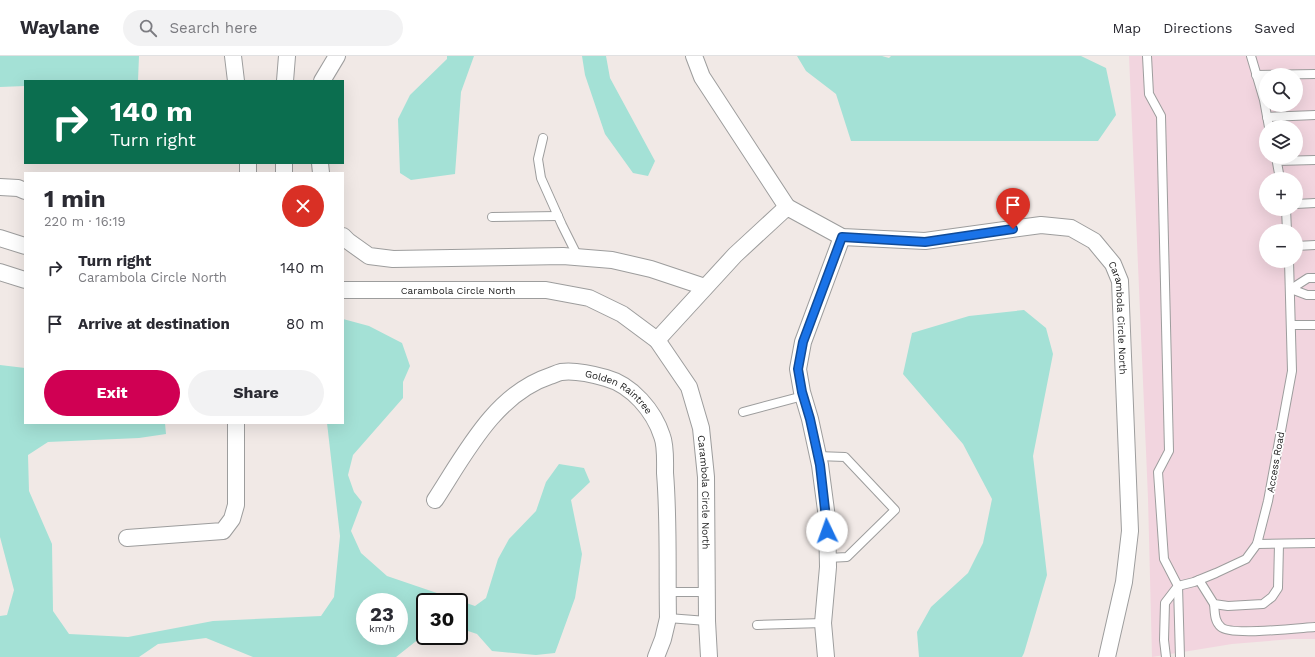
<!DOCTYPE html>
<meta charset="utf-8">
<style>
body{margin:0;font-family:"Work Sans",sans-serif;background:#f2f2f3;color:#2b2b33;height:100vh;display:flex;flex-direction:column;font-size:15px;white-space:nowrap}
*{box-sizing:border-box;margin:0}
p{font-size:13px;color:#7c7c81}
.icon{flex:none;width:22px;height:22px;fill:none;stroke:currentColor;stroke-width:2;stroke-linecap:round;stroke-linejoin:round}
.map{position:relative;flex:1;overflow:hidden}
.panel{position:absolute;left:24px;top:116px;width:320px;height:252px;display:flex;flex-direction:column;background:#fff;border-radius:0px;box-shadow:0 4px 16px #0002}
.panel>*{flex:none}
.hud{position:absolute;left:24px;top:24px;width:320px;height:84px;border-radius:0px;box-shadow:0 4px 16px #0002;background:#0b6e4f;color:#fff;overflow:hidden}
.fabs{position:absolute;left:1259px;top:12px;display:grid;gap:8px}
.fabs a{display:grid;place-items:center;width:44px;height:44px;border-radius:50%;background:#fff;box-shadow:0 4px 16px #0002;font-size:20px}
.speed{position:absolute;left:356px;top:537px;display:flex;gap:8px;font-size:20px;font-weight:700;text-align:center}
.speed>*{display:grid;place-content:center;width:52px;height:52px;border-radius:50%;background:#fff;box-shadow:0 4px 16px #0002;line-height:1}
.speed small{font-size:10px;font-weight:400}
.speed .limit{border:2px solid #111;border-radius:6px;background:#fff;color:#111}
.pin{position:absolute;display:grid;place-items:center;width:34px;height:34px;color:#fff;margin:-41px -17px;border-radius:50% 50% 50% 0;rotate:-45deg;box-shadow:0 0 4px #0007}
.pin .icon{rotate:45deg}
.me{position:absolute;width:44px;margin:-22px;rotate:357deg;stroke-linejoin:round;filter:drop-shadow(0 0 3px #0008)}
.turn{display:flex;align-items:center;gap:14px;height:84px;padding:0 20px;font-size:18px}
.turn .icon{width:52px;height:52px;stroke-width:2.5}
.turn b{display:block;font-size:28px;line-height:34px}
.round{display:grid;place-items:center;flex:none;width:42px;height:42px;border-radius:21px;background:#f2f2f3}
.overview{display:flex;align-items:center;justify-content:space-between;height:68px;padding:0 20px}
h1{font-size:24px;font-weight:700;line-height:30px}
.button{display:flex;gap:8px;margin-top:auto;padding:8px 20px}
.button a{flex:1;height:46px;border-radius:24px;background:#d00053;color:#fff;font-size:16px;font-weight:700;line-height:46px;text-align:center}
.button a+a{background:#f2f2f3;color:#2b2b33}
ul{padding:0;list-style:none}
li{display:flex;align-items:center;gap:12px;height:56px;padding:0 20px}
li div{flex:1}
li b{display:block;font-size:15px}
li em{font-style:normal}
header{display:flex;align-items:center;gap:24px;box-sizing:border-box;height:56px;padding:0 20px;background:#fff;border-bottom:1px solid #e1e1e2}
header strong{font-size:19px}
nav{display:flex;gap:22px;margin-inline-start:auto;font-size:14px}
.search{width:280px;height:36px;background:#f2f2f3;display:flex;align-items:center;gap:10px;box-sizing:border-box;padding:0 14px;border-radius:22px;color:#7c7c81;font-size:15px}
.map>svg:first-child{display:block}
.commercial{fill:#f2d5df;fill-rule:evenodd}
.water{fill:#a4e1d6;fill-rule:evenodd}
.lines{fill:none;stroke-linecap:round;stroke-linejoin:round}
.lane-casing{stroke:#9d9d9d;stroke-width:10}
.street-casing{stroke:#9d9d9d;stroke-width:18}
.lane{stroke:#fff;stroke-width:8}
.street{stroke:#fff;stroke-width:16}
.route-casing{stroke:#114b97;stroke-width:10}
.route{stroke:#1a73e8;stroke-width:7}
.labels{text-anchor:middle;stroke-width:3.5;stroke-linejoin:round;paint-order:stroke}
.street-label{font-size:10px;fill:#202020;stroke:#fff}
</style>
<header>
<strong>Waylane</strong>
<div class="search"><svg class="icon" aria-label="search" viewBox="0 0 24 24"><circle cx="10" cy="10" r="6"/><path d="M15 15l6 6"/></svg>Search here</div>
<nav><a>Map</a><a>Directions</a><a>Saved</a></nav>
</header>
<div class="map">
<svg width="1315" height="601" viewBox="0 0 1315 601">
<rect width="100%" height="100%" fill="#f1e9e6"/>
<path class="commercial" d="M1129,0H1315V583H1292L1232,588L1152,601L1148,442ZM1266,19H1296V49H1266ZM1266,71H1296V101H1266ZM1266,123H1296V153H1266ZM1266,175H1296V205H1266Z"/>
<g class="water">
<polygon points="0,0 139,0 138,25 25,25 25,30 0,31"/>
<polygon points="447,0 474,0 461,36 455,118 411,124 400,117 398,63 410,39 447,3"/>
<polygon points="582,0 606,0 610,22 655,105 648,120 633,117 605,78 585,19"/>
<polygon points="797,0 882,0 889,2 891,0 1081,0 1106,12 1116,59 1098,85 851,85 836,38 806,15"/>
<polygon points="1024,254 1046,272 1053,298 1033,400 1047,519 1024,597 1022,601 919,601 917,576 931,551 968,517 983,487 992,443 963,388 903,318 912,277 969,260"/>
<path d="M343,263L369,270L402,287L410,310L403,326V342L353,399L348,419L354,436L362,446L351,475L361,497L387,520L475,550L486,542L498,503L509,483L536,455L546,426L559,408L584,412L590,426L571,444L582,498L575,542L555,597L536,599L492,595L477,578L459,572V546H425V578L396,601H253L206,582L158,588L139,601H0V560L7,559L14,534L0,481V309L25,312V367H165L166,378L139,382L48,386L28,399L29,435L52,488L53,555L69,578L128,581L213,565L321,560L334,541L340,480L327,367H343ZM365,546H399V580H365Z"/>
</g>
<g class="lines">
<g class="lane-casing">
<g id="lane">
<polyline points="1147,0 1149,38 1161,60 1169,395 1158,416 1164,503 1178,530 1180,601"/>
<polyline points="1251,0 1264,44 1269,71"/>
<polyline points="1256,19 1315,18"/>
<polyline points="1267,61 1315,59"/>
<polyline points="543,82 538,103 541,122 562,169 578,201"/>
<polyline points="1276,101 1280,123"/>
<polyline points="1277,105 1315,104"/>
<polyline points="1296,148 1315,147"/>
<polyline points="1286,153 1287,175"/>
<polyline points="492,161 558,160"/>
<polyline points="1296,190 1315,189"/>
<polyline points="1291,233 1308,222 1315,222"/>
<polyline points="1291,233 1307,239 1315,239"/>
<polyline points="1291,269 1315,269"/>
<polyline points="743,356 803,340"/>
<polyline points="817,400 845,401 895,454 847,501 828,502"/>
<polyline points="1257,488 1315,487"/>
<polyline points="1199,524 1214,548 1228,550 1263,548 1272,541 1278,532 1279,488"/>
<polyline points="667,536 707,536"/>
<path d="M1214,548C1215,556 1214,565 1221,571C1230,580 1299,572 1315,571"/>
<polyline points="668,562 707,565"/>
<polyline points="757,569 823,567"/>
<polyline points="1166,601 1164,584 1165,547 1178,530 1194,526 1216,517 1246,503 1257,488 1268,445 1292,315 1289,205"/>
</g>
</g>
<g class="street-casing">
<g id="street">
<polyline points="233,0 236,25"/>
<polyline points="694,0 702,21 787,151"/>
<polyline points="285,25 287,0"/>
<polyline points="322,25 337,0"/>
<polyline points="248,107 248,117"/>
<polyline points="320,107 321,117"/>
<polyline points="284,117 284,107"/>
<polyline points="0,131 18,132 25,135"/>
<polyline points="343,180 348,185 369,200 393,203 563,200 612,204 651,213 705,231"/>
<polyline points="0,182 25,190"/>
<polyline points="0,216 25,224"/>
<path id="s1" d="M343,234H546L589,242L622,258L657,284L689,331L701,372L706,421L707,565L709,601"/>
<path id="s2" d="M657,284L735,199L787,151L842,181L925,185L1041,169L1071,172L1094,185L1113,208L1120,225L1130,475L1124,526L1107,601"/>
<path id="s3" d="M435,444C465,398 495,338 550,320C553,319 557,317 561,316C576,314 592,318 606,322C632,329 654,355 662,380C666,390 665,406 665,417C669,465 667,514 668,562L663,583L656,601"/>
<polyline points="127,482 223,475 232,463 236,449 236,367"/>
<polyline points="826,601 823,567 828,511 827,462 820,409 810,363 802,336 798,313 803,286 842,181"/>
</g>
</g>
<use href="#lane" class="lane"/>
<use href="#street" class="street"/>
</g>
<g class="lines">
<g class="route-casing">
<polyline id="route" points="827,475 826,462 820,409 810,363 802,336 798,313 803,286 842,181 925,186 1013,173"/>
</g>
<use href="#route" class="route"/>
</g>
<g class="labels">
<g class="street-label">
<text dy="4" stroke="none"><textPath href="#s1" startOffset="115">Carambola Circle North</textPath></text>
<text dy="4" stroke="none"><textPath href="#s2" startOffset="590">Carambola Circle North</textPath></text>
<text dy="4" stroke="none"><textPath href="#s3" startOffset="248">Golden Raintree</textPath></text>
<text transform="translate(1275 406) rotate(-80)" y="4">Access Road</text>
<text dy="4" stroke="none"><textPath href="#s1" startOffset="491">Carambola Circle North</textPath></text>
</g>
</g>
</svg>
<div class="fabs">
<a><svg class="icon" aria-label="search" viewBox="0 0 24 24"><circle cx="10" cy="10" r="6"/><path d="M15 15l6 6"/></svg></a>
<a><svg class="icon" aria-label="layers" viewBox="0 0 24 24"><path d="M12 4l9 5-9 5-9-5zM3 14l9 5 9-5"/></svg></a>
<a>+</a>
<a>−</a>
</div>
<div class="speed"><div>23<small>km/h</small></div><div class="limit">30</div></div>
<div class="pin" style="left:1013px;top:173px;background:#d93025"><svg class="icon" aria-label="arrive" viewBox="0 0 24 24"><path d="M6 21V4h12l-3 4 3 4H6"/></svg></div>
<svg class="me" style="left:827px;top:475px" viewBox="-20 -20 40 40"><circle r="19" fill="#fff"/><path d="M0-13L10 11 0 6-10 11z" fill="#1a73e8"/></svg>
<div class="hud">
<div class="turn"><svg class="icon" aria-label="right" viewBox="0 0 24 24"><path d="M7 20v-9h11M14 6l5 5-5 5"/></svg><div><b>140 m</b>Turn right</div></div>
</div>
<section class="panel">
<div class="overview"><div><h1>1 min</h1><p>220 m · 16:19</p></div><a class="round" style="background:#d93025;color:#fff"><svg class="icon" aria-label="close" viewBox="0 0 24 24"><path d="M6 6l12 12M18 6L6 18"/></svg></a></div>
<ul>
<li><svg class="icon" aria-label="right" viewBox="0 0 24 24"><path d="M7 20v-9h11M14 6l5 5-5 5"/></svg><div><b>Turn right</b><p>Carambola Circle North</p></div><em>140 m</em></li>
<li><svg class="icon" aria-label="arrive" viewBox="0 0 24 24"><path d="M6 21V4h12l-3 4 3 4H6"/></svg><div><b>Arrive at destination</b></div><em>80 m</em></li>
</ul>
<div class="button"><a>Exit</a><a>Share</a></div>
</section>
</div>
